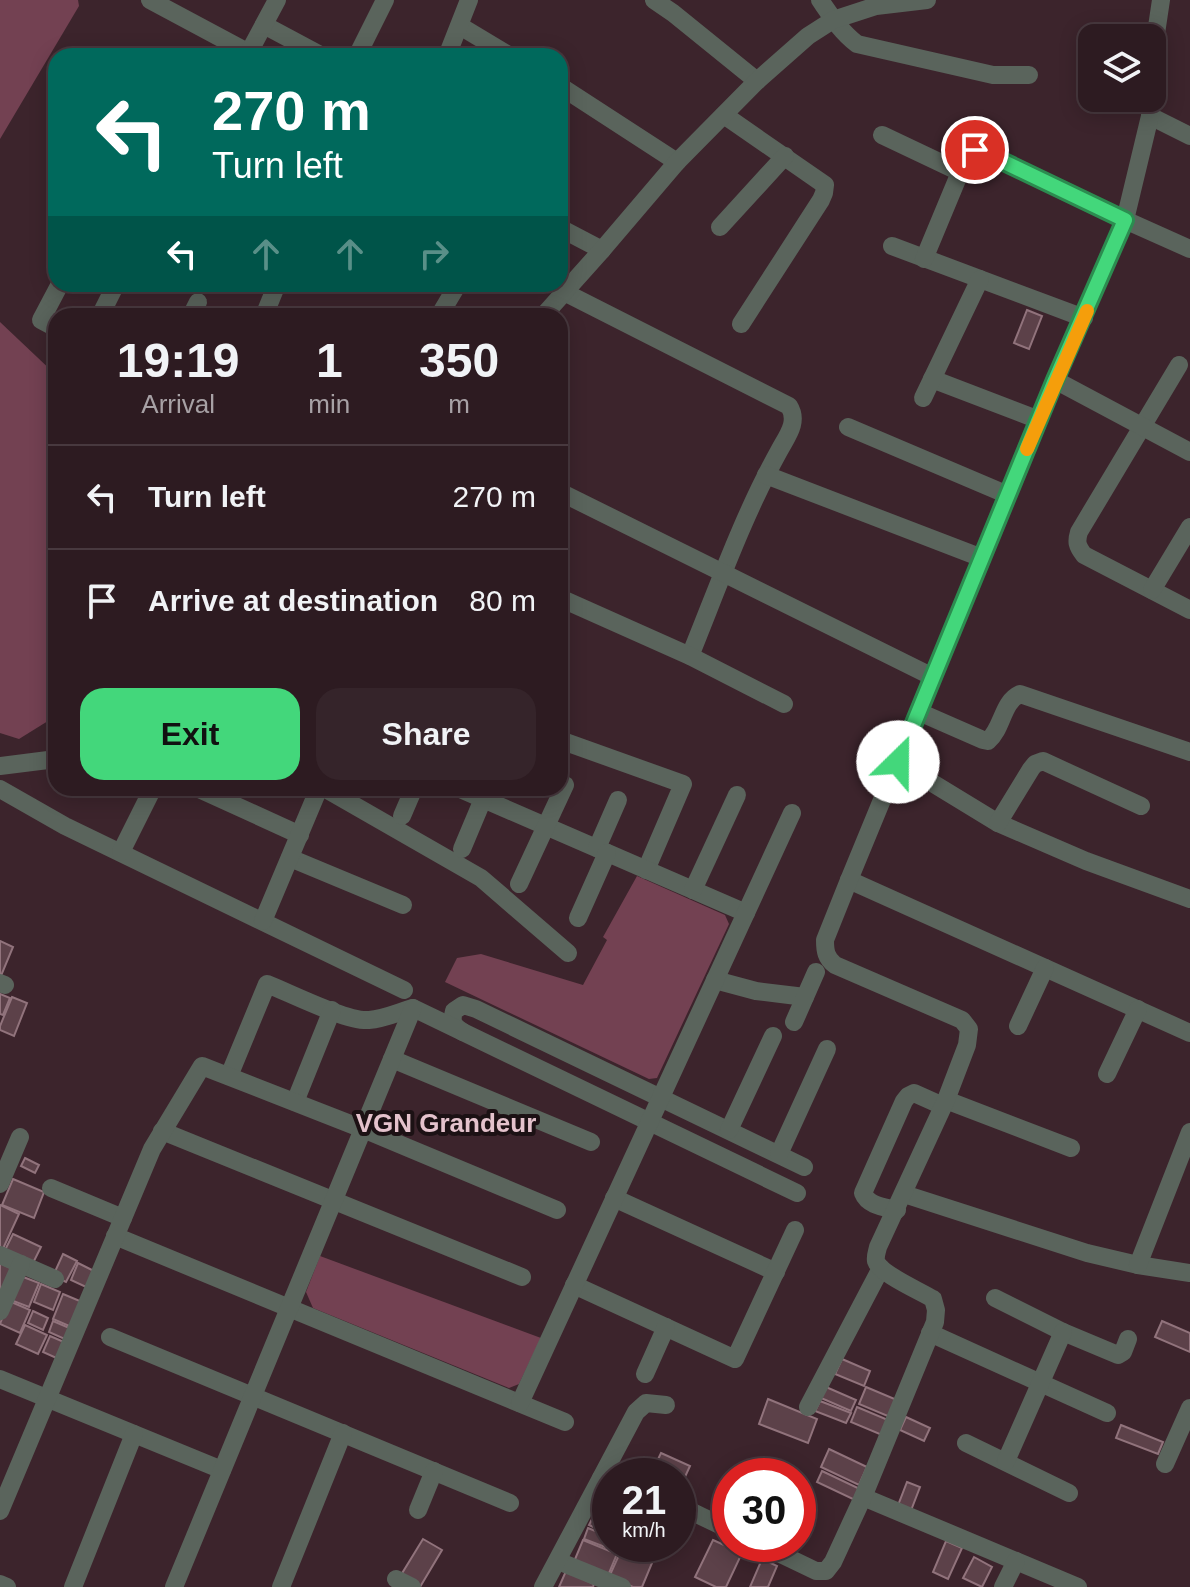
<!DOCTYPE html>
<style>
body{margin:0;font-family:Helvetica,sans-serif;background:#35242a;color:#f1f3f6;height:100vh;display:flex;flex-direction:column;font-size:30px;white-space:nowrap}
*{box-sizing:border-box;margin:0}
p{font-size:26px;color:#a7a1a5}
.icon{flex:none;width:44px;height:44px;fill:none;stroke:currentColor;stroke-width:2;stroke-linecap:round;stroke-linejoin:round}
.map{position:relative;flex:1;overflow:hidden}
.panel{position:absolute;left:48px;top:308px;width:520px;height:488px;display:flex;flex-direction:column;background:#2d1b21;border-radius:24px;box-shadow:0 4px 20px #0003,0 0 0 2px #48393f}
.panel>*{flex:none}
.hud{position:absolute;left:48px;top:48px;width:520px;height:244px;border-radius:24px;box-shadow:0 4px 20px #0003,0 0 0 2px #48393f;background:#00695c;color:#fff;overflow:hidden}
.buttons{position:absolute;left:1078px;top:24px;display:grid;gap:16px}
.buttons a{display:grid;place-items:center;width:88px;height:88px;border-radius:16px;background:#2d1b21;box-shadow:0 4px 20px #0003,0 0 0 2px #48393f;font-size:40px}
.speed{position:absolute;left:592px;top:1458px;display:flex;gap:16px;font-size:40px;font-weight:700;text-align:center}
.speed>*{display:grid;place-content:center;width:104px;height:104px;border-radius:50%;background:#2d1b21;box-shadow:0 4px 20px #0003,0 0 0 2px #48393f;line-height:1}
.speed small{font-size:20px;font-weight:400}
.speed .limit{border:12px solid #d22;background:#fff;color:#111}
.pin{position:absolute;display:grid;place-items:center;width:68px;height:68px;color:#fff;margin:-34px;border:4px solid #fff;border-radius:50%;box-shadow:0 2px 8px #0007}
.me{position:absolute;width:88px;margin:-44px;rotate:23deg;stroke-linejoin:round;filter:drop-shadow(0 0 6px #0008)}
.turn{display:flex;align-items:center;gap:28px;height:168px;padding:0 32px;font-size:36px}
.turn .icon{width:104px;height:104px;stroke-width:2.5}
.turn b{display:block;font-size:56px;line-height:68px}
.lanes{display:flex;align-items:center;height:76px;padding:0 32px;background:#0003;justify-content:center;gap:40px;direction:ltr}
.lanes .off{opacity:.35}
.eta{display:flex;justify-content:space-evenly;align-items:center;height:136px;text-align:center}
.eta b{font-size:48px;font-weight:600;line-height:56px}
.button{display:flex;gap:16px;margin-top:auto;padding:16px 32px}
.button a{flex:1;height:92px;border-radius:24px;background:#43d77b;color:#111;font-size:32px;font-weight:600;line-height:92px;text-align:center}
.button a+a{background:#35242a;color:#f1f3f6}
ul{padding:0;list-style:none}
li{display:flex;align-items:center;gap:24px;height:104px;padding:0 32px;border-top:2px solid #48393f}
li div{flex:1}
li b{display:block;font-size:30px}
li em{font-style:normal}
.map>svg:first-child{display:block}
.green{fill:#734152}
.building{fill:#5c4149;stroke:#91737c;stroke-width:2}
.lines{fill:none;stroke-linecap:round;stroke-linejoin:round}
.minor{stroke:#5a645c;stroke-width:18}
.route-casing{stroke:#2c8c50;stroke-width:20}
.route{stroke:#43d77b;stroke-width:14}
.slow{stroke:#f59e0b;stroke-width:14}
.labels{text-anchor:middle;stroke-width:8;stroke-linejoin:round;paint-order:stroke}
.neighbourhood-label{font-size:26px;font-weight:bold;fill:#e4c2cc;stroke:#1c1114}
</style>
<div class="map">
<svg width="1190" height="1587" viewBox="0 0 1190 1587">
<rect width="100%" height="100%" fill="#3c242c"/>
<g class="green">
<polygon points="0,0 78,0 79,6 0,139"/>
<polygon points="0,322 56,375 56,716 19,739 0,733"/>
<polygon points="637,876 725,915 729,924 657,1078 649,1079 445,982 457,958 481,954 583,985 607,940 603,937"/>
<polygon points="320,1256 541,1338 519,1384 509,1388 313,1308 306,1292"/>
</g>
<g class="building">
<polygon points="1027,310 1042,316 1029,349 1014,343"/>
<polygon points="0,941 13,947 0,978"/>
<polygon points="0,994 10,998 3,1015 0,1014"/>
<polygon points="12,997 27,1003 14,1036 0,1030 0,1026"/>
<polygon points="25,1158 39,1165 35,1173 21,1166"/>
<polygon points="13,1179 44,1192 34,1218 2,1205"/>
<polygon points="0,1205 19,1214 1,1253 0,1252"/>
<polygon points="13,1234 41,1247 31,1267 3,1254"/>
<polygon points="63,1254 77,1261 66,1282 53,1276"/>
<polygon points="0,1263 15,1270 0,1305"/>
<polygon points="78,1263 94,1271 86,1287 71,1280"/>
<polygon points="18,1275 39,1283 29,1307 8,1299"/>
<polygon points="41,1284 60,1292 53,1310 34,1302"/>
<polygon points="63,1294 87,1304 76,1329 53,1319"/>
<polygon points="9,1301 30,1310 20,1333 0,1324"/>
<polygon points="33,1311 48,1318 43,1330 28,1323"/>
<polygon points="53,1321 74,1330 69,1341 49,1332"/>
<polygon points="1162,1321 1190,1333 1190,1352 1155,1337"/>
<polygon points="25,1325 47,1335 38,1354 16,1344"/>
<polygon points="50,1336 71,1345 63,1361 43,1352"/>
<polygon points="842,1359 870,1371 864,1386 835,1374"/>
<polygon points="826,1387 856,1400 851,1411 821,1398"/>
<polygon points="866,1387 897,1400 890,1417 859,1404"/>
<polygon points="768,1399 817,1419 808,1443 759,1424"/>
<polygon points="820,1401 851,1413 846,1423 815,1411"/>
<polygon points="857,1407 888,1420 882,1435 851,1422"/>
<polygon points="906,1417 930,1428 924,1441 900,1430"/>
<polygon points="1121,1425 1163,1442 1158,1454 1116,1438"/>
<polygon points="829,1449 867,1467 859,1485 821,1467"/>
<polygon points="661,1453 690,1466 678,1492 678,1476 650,1476"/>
<polygon points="822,1471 862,1490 857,1501 817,1482"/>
<polygon points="907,1482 920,1487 910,1513 897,1508"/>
<polygon points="606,1491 610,1493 610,1519 596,1512"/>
<polygon points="594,1515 610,1522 610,1535 589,1525"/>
<polygon points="588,1528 610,1537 610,1544 621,1544 618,1552 584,1539"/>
<polygon points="423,1539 442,1550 420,1587 401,1575"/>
<polygon points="583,1540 617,1554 607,1578 573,1564"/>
<polygon points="713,1540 742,1553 726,1587 716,1587 695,1577"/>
<polygon points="946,1541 962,1548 948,1579 933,1572"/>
<polygon points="624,1544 641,1544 657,1551 642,1587 633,1587 609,1577"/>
<polygon points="974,1557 992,1567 982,1587 963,1578"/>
<polygon points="762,1559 777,1566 768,1587 750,1587"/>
<polygon points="566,1571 594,1584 593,1587 559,1587"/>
</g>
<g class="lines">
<g class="minor">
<polyline points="150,0 249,53"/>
<polyline points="654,0 673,13 757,81"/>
<path d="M820,0C831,16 841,32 857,44L993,75H1029"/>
<polyline points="264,25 322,56"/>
<polyline points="460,26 510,56"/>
<polyline points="247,56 277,0"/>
<polyline points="357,56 385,0"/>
<polyline points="447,56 469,0"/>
<polyline points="1152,85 1154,47 1161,0"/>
<polyline points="560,86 677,162"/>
<polyline points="724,115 825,185 824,193 821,200 741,324"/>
<polyline points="1150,116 1190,136"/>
<polyline points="882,135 960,172"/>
<polyline points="720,227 785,156"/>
<polyline points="560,228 602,250"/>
<polyline points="892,246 1084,318"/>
<path d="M924,259L966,158C970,152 973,150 979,150L1125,220L1190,249"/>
<path d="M564,292L789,406C799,422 787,436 779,451C743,516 718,587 690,656"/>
<polyline points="100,316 116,284"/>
<polyline points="191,316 198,302"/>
<polyline points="264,316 277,284"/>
<polyline points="439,316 458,284"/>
<polyline points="543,316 602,250 677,162 757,81 808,36 833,20 876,6 927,0"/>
<polyline points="56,328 41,320 60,284"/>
<path d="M1179,365L1079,532C1076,542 1077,546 1084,555L1190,610"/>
<polyline points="932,379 1039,420"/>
<polyline points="1055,380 1190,452"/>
<polyline points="923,398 980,279"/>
<polyline points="848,427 1008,495"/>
<polyline points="766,475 982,558"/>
<polyline points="560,492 933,677"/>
<polyline points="1152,590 1190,527"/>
<polyline points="560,598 690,656 784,704"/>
<path d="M919,712L983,740L988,741C1003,728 1002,702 1020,694L1190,752"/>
<polyline points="560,740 683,784 646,870"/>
<polyline points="898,762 998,823 1086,861 1190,899"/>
<polyline points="0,766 56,759"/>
<polyline points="197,788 300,835"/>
<polyline points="324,788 481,878 568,953"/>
<polyline points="458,788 746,913"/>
<polyline points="0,789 65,826 404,990"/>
<polyline points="402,816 414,788"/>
<polyline points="998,823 1031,769 1035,764 1043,761 1141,806"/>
<polyline points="597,848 618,800"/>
<polyline points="462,849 483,799"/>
<polyline points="121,852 153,788"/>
<polyline points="290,858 403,905"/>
<polyline points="849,880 1190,1033"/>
<polyline points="519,884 565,785"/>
<polyline points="693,890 737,795"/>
<polyline points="578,918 607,853"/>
<polyline points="263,921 319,788"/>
<polyline points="715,980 756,991 805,997"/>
<polyline points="0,983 5,985"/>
<polyline points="794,1022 816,972"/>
<polyline points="1018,1026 1045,968"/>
<path d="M463,1032C453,1026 451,1022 454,1011L463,1005L476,1009L804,1167"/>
<polyline points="392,1059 591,1142"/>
<polyline points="1107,1074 1138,1009"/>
<path d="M229,1076L267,984C290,993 347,1022 369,1020C384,1019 399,1012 413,1008L797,1193"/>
<polyline points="946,1100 1071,1148"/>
<polyline points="295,1102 332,1010"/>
<polyline points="729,1130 773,1036"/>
<polyline points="162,1131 522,1277"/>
<polyline points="779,1154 827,1049"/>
<polyline points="0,1184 20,1137"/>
<polyline points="51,1188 123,1218"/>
<polyline points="904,1194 1087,1253 1138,1265 1190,1273"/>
<polyline points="614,1198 776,1272"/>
<path d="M897,1210C885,1207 868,1206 863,1193L904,1101L908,1096L914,1093L943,1106"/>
<polyline points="115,1236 565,1422"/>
<polyline points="0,1255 55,1279"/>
<polyline points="1138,1265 1190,1132"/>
<polyline points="574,1285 735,1359 795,1230"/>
<polyline points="995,1298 1063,1332 1118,1355 1123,1352 1128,1339"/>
<polyline points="0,1311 21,1264"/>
<polyline points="930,1333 1107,1413"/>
<polyline points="110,1337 510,1503"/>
<polyline points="645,1374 666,1327"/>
<polyline points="0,1379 222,1470"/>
<polyline points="520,1403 792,813"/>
<polyline points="808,1407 881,1268"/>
<polyline points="966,1443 1069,1493"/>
<polyline points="1006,1461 1063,1332"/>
<polyline points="1165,1464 1190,1408"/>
<polyline points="601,1478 636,1412 646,1403 666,1405"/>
<polyline points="863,1497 1078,1587"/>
<polyline points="678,1505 730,1530"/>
<polyline points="418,1510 434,1471"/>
<polyline points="0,1511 152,1149 202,1066 363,1129 557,1210"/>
<path d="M760,1544L816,1571H826L833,1562L863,1497L935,1322L936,1310L933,1299C920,1291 880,1274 876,1261C875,1256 877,1252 878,1247L946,1100L967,1045L969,1029L962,1020L835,965C826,958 825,951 825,940L849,880L1055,380L1125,220L1150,116L1151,98"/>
<polyline points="558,1561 622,1587"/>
<polyline points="396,1579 412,1587"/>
<polyline points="0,1584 7,1587"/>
<polyline points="73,1587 134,1434"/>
<polyline points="174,1587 413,1008"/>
<polyline points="281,1587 343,1433"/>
<polyline points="543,1587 601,1478 611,1474 619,1476"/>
<polyline points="1003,1587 1016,1561"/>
</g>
</g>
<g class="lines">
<g class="route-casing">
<polyline id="route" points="898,762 1055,380 1125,220 979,150 975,150"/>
</g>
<use href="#route" class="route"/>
<polyline class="slow" points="1027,449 1087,311"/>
</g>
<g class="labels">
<g class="neighbourhood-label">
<text x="446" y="1132">VGN Grandeur</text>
</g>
</g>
</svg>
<div class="buttons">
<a><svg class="icon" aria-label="layers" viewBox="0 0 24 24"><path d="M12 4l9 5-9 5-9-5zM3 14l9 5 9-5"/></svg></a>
</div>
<div class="speed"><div>21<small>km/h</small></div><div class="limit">30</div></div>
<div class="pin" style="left:975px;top:150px;background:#d93025"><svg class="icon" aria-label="arrive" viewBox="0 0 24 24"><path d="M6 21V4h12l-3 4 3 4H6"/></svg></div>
<svg class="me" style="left:898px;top:762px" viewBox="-20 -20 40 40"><circle r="19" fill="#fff"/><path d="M0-13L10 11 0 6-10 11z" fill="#43d77b"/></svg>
<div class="hud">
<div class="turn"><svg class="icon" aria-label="left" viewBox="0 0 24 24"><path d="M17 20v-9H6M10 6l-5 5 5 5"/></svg><div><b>270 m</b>Turn left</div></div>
<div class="lanes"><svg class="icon" aria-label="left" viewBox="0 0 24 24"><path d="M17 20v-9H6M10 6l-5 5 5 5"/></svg><svg class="icon off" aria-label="ahead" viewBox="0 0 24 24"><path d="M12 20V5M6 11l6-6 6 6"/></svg><svg class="icon off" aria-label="ahead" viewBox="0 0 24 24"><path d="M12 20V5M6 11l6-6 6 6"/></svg><svg class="icon off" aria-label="right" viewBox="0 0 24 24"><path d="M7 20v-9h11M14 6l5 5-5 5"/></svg></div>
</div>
<section class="panel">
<div class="eta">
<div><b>19:19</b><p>Arrival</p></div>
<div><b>1</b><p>min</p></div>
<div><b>350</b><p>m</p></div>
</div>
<ul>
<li><svg class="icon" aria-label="left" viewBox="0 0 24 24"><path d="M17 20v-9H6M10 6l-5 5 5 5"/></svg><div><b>Turn left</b></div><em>270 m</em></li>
<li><svg class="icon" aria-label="arrive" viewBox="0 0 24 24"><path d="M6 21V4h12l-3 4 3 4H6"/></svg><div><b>Arrive at destination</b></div><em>80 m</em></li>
</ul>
<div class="button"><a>Exit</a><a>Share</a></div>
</section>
</div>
